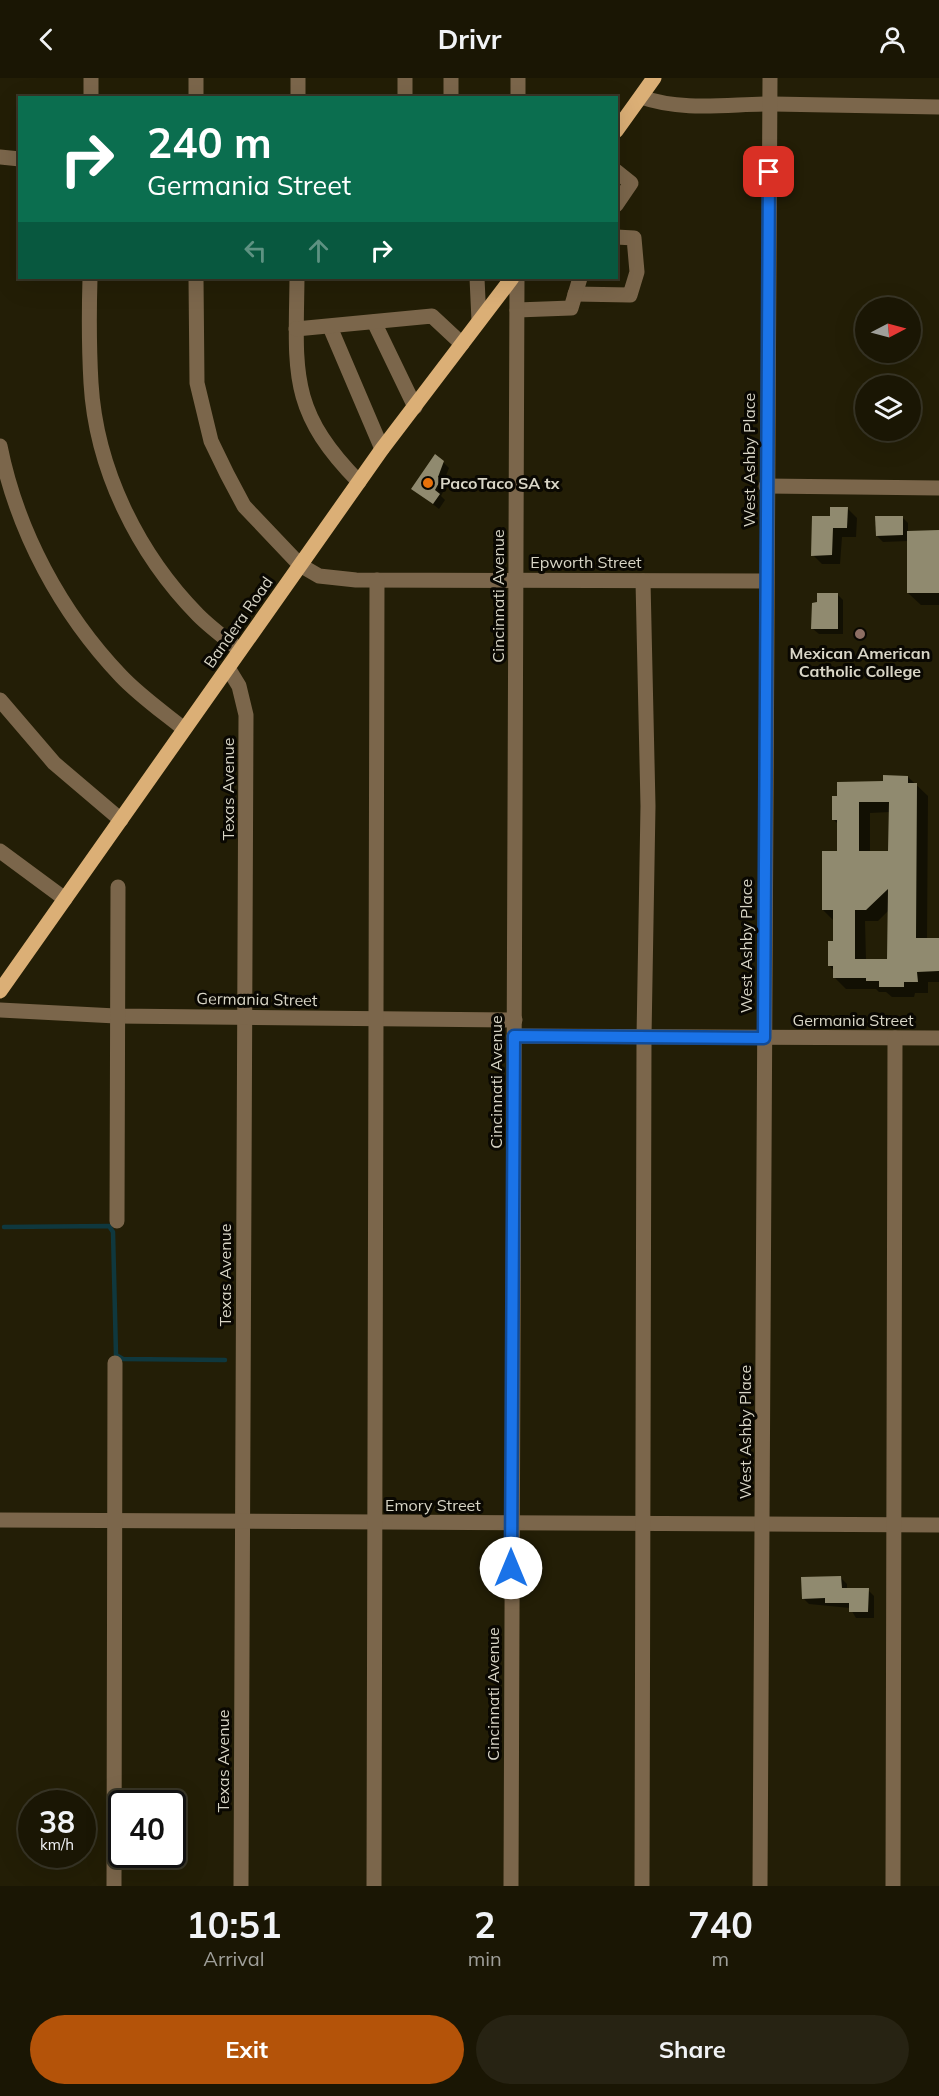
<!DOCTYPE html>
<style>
body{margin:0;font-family:Mulish,sans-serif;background:#272313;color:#f1f3f6;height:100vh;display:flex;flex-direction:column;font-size:22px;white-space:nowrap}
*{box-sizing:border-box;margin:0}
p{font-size:20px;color:#9f9f9a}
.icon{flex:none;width:33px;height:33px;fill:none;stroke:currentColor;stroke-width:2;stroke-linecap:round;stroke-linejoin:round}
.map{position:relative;height:1808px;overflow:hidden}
.side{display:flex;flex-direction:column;background:#1a1604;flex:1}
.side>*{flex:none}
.banner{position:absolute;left:18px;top:18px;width:600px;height:183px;border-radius:0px;box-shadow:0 6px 24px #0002,0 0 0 2px #383526;background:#0b6e4f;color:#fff;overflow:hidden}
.needle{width:39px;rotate:84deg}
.tools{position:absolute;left:855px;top:219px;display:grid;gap:12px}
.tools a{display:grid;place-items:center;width:66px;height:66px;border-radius:50%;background:#1a1604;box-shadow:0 6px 24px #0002,0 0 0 2px #383526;font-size:30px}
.speed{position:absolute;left:18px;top:1712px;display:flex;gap:12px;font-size:30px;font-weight:700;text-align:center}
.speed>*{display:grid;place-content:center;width:78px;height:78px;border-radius:50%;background:#1a1604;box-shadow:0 6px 24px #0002,0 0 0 2px #383526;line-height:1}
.speed small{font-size:15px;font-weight:400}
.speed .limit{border:3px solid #111;border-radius:9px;background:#fff;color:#111}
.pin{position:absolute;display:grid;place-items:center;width:51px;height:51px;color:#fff;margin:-26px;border-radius:12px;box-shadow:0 3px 9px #0006}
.me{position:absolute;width:66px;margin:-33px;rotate:0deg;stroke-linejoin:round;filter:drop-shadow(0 0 4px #0008)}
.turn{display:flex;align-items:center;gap:21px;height:126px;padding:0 30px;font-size:27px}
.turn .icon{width:78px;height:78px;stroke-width:2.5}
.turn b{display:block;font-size:42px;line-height:51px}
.lanes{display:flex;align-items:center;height:57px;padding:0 30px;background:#0003;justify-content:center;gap:30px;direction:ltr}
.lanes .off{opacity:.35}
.eta{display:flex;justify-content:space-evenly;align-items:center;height:102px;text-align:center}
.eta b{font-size:36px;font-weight:700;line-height:42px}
.button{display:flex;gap:12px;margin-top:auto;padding:12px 30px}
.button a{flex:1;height:69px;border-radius:36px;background:#b45309;color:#fff;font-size:24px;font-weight:700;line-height:69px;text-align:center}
.button a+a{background:#272313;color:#f1f3f6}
header{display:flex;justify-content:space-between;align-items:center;height:78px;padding:0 30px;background:#1a1604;font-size:27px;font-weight:700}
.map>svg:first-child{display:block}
.shadow{fill:#0007;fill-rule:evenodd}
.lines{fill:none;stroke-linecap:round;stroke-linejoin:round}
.stream{stroke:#0f383e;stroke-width:4.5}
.building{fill:#908a6f;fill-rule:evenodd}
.minor{stroke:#7b664b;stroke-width:15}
.major{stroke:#dbaf76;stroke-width:15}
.route-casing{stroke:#114b97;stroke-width:15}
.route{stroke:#1a73e8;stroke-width:10}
.food-dot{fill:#e8710a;stroke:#0a0802;stroke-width:2}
.education-dot{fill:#8d6e63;stroke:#0a0802;stroke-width:2}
.labels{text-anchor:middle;stroke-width:6;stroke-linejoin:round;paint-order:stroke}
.street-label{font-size:16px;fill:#d8d5c6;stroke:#0a0802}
.poi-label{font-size:16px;font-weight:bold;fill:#d8d5c6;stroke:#0a0802;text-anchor:start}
</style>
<header><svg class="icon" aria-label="back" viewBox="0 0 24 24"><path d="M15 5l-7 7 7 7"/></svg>Drivr<svg class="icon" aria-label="person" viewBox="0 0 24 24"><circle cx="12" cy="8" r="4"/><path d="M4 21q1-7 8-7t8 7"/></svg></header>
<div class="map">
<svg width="939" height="1808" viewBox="0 0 939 1808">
<rect width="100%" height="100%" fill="#231e06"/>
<g class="shadow">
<polygon points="443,384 449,390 443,405 446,408 441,418 445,422 439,431 413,411"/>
<polygon points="848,431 857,440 856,459 842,459 840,486 822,486 813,477 831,439"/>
<polygon points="902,439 908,445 908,454 939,453 939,527 921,527 908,515 908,463 883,464 877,458"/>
<polygon points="837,516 843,522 843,556 819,556 813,551"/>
<path d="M908,699L928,718L927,862L939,861V904H928V915H915L914,919H892L886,914H879L876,911H846L835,900L834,893L829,887L835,864L834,843L823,832L838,774L839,747L833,741L839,719ZM890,734V775L870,774V735ZM889,832V882H866L865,843H878Z"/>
<polygon points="841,1500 847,1506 847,1512 868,1512 874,1518 874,1540 856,1540 850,1530 809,1526 803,1520"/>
</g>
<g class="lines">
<polyline class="stream" points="4,1149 109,1148 113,1154 116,1277 123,1281 225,1282"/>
</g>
<g class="building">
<polygon points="435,376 444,383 438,399 441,401 435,412 440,416 433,426 411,411"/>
<polygon points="830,429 848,429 847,450 833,450 832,477 811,478 812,438 830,438"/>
<polygon points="875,438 903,438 903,457 876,458"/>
<polygon points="939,452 939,515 907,515 907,453"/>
<polygon points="817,515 838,515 838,551 811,551 812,525 817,524"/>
<path d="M883,697L908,698V705H917L916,860H939V893L917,894L918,904H904V909H879V903H866V900H833V888H828V863H833V832H822V773H837V742H832V718H837V704L883,703ZM859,724H889L888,773H859ZM888,811L887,881H855V832H866Z"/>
<polygon points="841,1498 842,1510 869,1510 868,1534 849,1534 849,1525 825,1525 825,1520 802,1521 801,1499"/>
</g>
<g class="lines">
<g class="minor">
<path d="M641,19C684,34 728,26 773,26C828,27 884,28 939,29"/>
<polyline points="91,20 91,0"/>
<polyline points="196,20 196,0"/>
<polyline points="298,20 298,0"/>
<polyline points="405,20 405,0"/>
<polyline points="451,20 451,0"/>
<polyline points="518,20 518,0"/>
<polyline points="0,79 20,81"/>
<polyline points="616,93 631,105 616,127"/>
<path d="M90,200C89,234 89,270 91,305C96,391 138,476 198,537C211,550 226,561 240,572"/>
<polyline points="196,200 197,305 211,363 227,396 244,428 300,487 319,498 356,502 766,503"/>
<path d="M297,200C296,294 288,332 359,404"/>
<polyline points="477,200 479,243"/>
<polyline points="575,216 630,217 637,194 634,160 616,159"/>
<polyline points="517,232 571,230 580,200"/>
<polyline points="374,244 415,329"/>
<polyline points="330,249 382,371"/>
<polyline points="296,251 432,238 462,266"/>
<path d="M0,368C17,453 61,535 121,598C140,618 163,634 184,651"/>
<polyline points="766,408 939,410"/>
<polyline points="228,590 239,608 246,637 241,1808"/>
<polyline points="0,622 54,685 121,742"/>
<polyline points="0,773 65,821"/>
<polyline points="0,932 116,938 515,942"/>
<polyline points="514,958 939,960"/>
<polyline points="117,1143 118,809"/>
<polyline points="0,1442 939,1447"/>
<polyline points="114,1808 115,1285"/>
<polyline points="374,1808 377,502"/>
<polyline points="511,1808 517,200"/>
<polyline points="642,1808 644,959 648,728 643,503"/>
<polyline points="760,1808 770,0"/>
<polyline points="893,1808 895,960"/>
</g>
<g class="major">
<polyline points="616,53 654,0"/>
<polyline points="0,913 382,371 512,200"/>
</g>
</g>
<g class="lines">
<g class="route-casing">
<polyline id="route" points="511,1490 514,958 764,960 769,94"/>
</g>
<use href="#route" class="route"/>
</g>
<circle class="food-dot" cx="428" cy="405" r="6"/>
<circle class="education-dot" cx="860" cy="556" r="6"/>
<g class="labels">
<g class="street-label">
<text transform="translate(749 382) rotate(-90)" y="6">West Ashby Place</text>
<text x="586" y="490">Epworth Street</text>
<text transform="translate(498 518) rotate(-90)" y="6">Cincinnati Avenue</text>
<text transform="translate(238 544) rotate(-55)" y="6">Bandera Road</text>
<text transform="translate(228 711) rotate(-90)" y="6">Texas Avenue</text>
<text transform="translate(746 868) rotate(-90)" y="6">West Ashby Place</text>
<text transform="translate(257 921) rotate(1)" y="6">Germania Street</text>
<text x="853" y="948">Germania Street</text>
<text transform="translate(496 1004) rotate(-90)" y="6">Cincinnati Avenue</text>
<text transform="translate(225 1197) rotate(-90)" y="6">Texas Avenue</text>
<text transform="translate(745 1354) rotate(-90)" y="6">West Ashby Place</text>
<text x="433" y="1433">Emory Street</text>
<text transform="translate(493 1616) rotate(-90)" y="6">Cincinnati Avenue</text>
<text transform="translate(223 1683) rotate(-90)" y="6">Texas Avenue</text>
</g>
<g class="poi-label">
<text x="440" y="411">PacoTaco SA tx</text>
<text x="860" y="581" text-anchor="middle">Mexican American<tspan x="860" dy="18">Catholic College</tspan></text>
</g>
</g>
</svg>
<div class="tools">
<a><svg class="needle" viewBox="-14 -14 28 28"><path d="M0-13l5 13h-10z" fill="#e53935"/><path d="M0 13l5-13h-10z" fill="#9f9f9a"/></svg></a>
<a><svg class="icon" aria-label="layers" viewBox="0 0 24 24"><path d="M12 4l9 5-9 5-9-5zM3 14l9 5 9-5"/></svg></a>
</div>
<div class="speed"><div>38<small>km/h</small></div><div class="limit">40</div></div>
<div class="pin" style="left:769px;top:94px;background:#d93025"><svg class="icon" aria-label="arrive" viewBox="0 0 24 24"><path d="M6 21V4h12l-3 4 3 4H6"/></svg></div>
<svg class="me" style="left:511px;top:1490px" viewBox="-20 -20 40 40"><circle r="19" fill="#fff"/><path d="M0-13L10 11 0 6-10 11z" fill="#1a73e8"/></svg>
<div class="banner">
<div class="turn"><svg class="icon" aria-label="right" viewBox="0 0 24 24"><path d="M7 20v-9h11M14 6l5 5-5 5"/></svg><div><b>240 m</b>Germania Street</div></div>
<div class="lanes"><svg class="icon off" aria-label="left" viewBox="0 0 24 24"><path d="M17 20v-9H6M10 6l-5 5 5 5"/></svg><svg class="icon off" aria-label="ahead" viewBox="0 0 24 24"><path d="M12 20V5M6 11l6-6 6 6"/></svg><svg class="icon" aria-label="right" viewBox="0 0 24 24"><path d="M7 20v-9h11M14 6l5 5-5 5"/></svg></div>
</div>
</div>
<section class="side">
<div class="eta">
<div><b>10:51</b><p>Arrival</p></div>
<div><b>2</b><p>min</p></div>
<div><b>740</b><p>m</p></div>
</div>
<div class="button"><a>Exit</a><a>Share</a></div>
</section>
